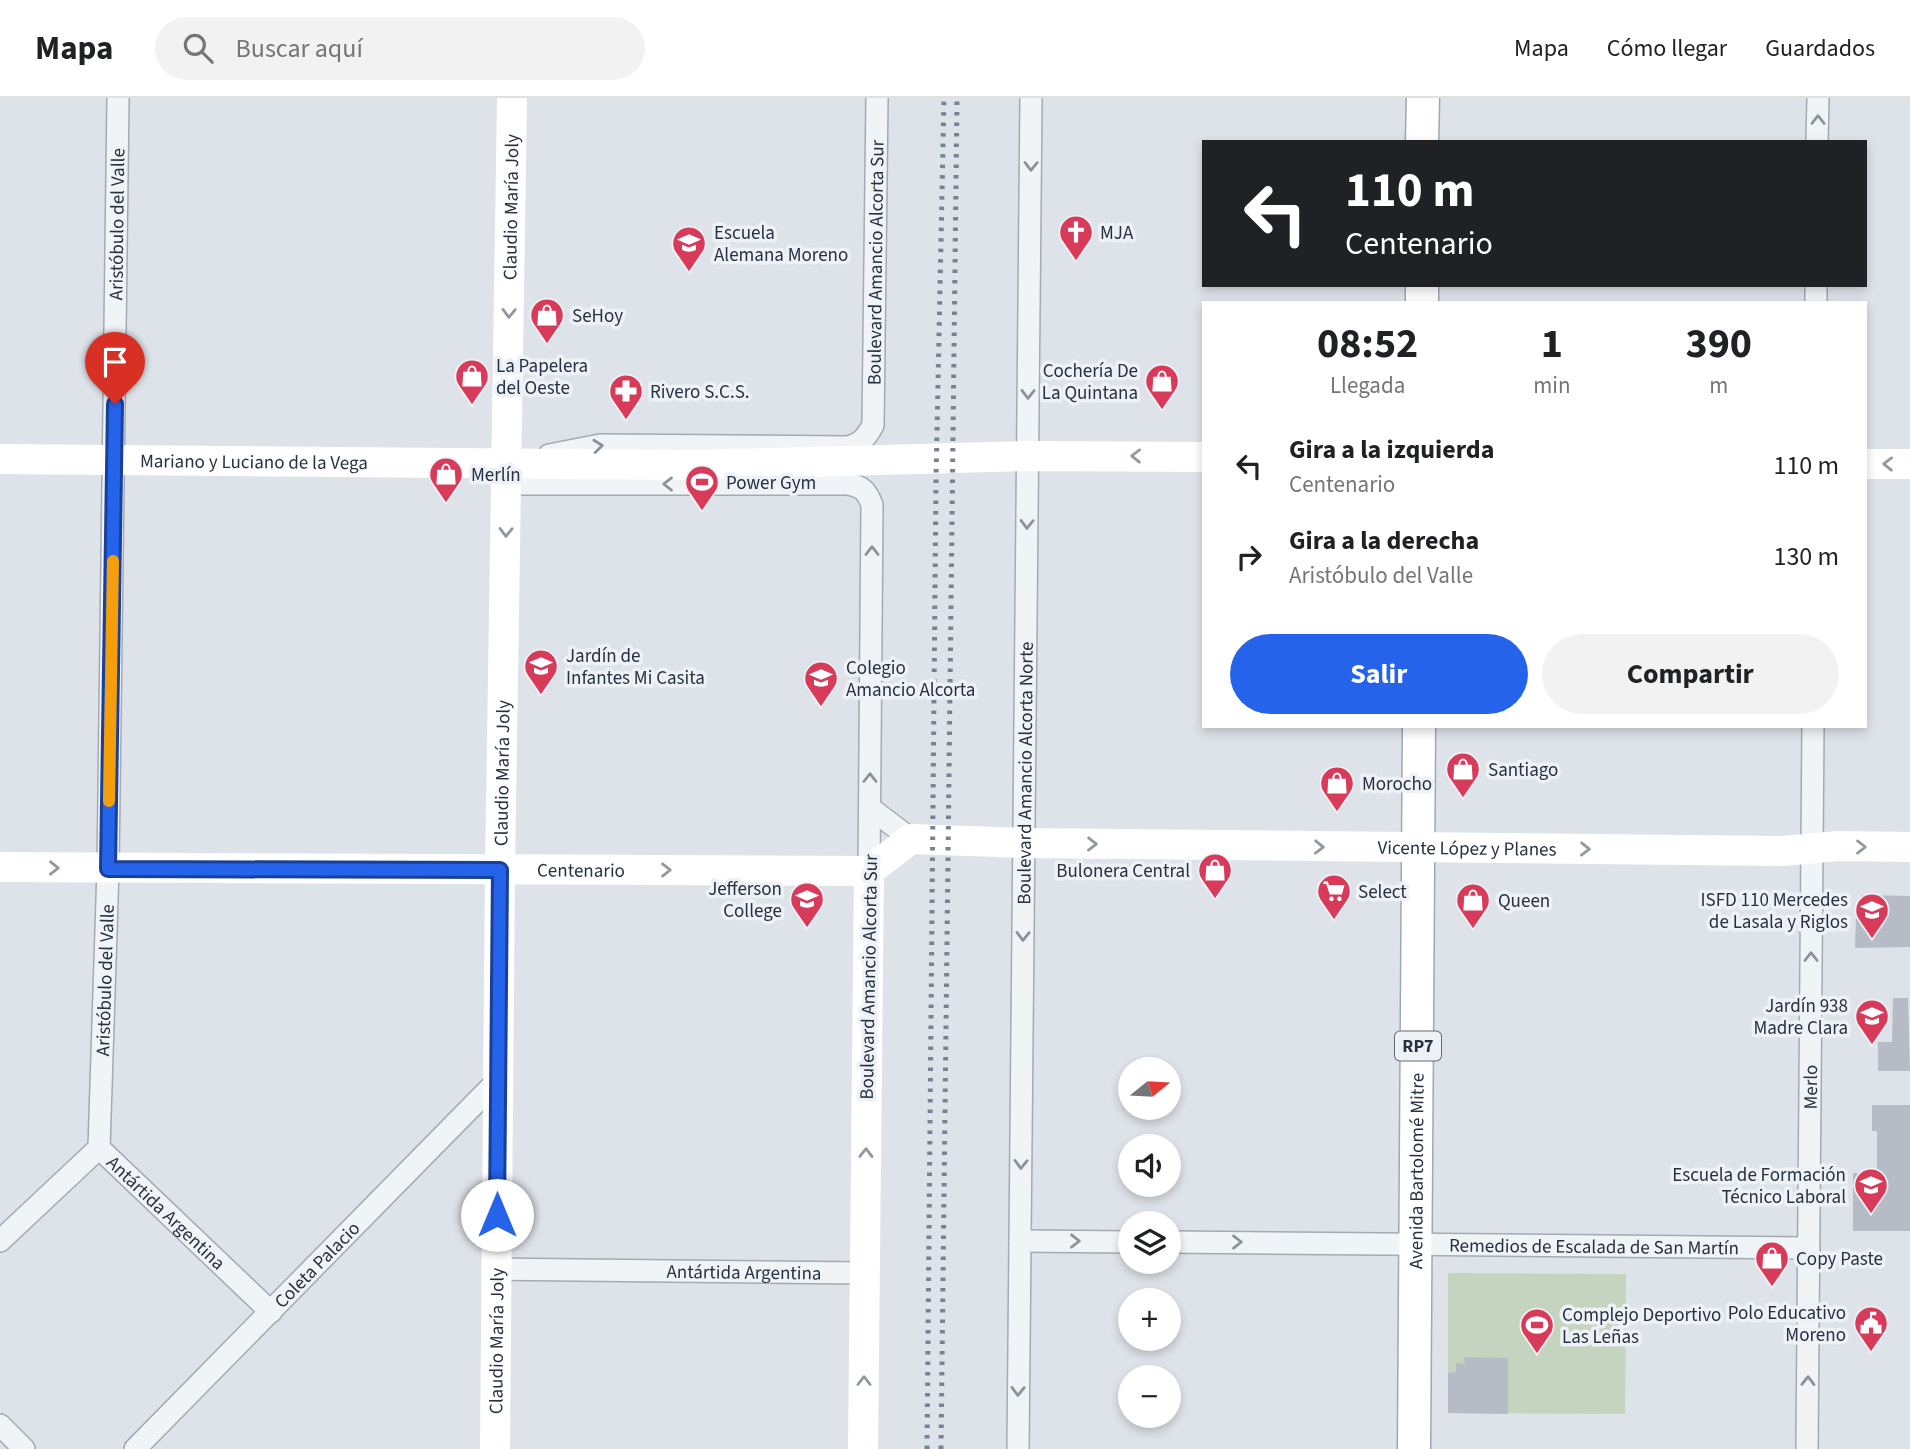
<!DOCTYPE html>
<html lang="es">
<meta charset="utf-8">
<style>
body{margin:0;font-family:"Source Sans 3",sans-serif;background:#f2f2f2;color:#202124;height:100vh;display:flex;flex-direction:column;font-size:26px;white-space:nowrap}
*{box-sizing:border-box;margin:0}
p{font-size:23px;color:#757577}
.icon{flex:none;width:38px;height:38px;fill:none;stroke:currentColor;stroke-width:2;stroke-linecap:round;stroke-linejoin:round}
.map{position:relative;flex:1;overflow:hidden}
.side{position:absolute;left:1202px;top:203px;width:665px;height:427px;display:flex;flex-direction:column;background:#fff;border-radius:0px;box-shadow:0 4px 10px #0003}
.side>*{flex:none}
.banner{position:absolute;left:1202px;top:42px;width:665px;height:147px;border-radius:0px;box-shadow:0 4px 10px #0003;background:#202124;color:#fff;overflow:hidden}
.needle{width:46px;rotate:72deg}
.buttons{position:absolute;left:1118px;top:959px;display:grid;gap:14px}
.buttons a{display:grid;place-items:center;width:63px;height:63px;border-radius:50%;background:#fff;box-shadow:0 4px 10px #0003;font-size:35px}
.pin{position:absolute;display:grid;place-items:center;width:60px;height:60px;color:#fff;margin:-72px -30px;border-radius:50% 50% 50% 0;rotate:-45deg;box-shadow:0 0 7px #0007}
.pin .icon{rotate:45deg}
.me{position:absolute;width:77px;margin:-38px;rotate:0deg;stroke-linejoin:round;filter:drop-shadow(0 0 5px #0008)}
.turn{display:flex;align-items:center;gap:24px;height:147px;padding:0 28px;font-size:32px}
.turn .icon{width:91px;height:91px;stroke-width:2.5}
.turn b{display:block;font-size:49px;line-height:60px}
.eta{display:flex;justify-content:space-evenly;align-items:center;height:119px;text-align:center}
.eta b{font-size:42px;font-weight:700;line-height:49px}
.button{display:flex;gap:14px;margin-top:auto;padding:14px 28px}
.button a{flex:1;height:80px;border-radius:42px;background:#2563eb;color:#fff;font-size:28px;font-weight:700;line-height:80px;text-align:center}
.button a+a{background:#f2f2f2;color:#202124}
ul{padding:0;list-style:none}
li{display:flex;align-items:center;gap:21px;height:91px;padding:0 28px}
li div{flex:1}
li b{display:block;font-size:26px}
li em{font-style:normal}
header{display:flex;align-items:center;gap:42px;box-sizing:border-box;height:98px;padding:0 35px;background:#fff;border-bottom:2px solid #e0e0e0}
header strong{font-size:33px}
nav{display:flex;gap:38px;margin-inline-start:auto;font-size:24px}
.search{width:490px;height:63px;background:#f2f2f2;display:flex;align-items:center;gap:18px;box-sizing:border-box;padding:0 24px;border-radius:38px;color:#757577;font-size:26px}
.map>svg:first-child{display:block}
.green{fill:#c5d4bf}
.building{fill:#b5bcc6}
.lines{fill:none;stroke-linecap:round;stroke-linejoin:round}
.street-casing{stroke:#a3aab3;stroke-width:24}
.primary-casing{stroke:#9da8b6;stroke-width:35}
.street{stroke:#f1f4f7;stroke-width:21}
.secondary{stroke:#fff;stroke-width:30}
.primary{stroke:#fff;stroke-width:32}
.rail{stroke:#778394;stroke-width:5;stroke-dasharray:3.5 7;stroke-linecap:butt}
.oneway{stroke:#8c929c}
.oneway2{stroke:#9298a0}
.route-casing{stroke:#184099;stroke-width:18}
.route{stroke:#2563eb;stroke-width:12}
.slow{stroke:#f59e0b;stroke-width:12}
.labels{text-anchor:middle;stroke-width:7;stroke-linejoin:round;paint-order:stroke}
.shield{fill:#eef2f6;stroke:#626b77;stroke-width:2}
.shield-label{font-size:18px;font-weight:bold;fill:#263141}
.street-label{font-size:19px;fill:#263141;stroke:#eef2f6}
.poi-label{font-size:19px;fill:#263141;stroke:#eef2f6;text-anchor:start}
</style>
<header>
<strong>Mapa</strong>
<div class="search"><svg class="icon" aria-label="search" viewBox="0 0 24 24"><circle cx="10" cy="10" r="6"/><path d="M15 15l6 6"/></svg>Buscar aquí</div>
<nav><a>Mapa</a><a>Cómo llegar</a><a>Guardados</a></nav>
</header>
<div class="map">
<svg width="1910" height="1351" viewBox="0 0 1910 1351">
<rect width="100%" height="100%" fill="#dee3e9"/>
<polygon class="green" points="1448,1175 1626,1176 1625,1316 1448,1315"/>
<g class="building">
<polygon points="1861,797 1910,798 1910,849 1855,850 1856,819 1860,819"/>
<polygon points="1893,900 1908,900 1910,973 1878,973 1878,944 1892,944"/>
<polygon points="1872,1007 1910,1007 1910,1133 1853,1133 1853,1075 1877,1075 1877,1033 1872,1033"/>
<polygon points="1464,1259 1508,1260 1508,1316 1448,1315 1448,1275 1456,1274 1456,1265 1465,1266"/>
</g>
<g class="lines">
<g class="street-casing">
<g id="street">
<polyline points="1817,44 1818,0"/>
<polyline points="1816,205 1816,187"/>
<path id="s1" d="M549,357L600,347L847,349C861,346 866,340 873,327L877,0"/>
<path d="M507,386H847C862,388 867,393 872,407L869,773"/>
<polyline points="870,710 911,741"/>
<path id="s2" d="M99,1050L108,771L118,0"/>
<path id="s3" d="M0,1143L99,1050L271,1214"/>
<polyline points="1020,1143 1130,1144"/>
<path id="s4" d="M1169,1144L1809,1150"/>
<path id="s5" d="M496,1171L865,1175"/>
<polyline points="0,1327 24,1351"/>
<path id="s6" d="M135,1351L498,982"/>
<path id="s7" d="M1018,1351L1031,0"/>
<path id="s8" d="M1807,1351L1813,628"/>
</g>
</g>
<g class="primary-casing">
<g id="primary">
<polyline points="1422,44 1423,0"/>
<polyline points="1422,205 1422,187"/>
<path id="s13" d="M1414,1351L1419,628"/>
</g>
</g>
<use href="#street" class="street"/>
<g class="secondary">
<path id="s9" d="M0,361L696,367L1028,358L1204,359"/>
<polyline points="1866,366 1910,366"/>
<path id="s10" d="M0,769L869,773"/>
<path id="s11" d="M869,773L911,741L1024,745L1783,753L1838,748L1910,749"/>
<path id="s12" d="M495,1351L500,772L512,0"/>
<polyline points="863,1351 869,773"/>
</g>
<use href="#primary" class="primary"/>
<g class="rail">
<polyline points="927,1351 936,381 944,0"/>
<polyline points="941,1351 957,0"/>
</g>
</g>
<defs><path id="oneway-chevron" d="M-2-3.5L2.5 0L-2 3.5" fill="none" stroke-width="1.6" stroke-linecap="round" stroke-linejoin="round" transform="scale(1.75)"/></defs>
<g class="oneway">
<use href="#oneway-chevron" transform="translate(1818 22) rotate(-90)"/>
<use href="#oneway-chevron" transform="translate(1031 68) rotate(91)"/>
<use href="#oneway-chevron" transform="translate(1028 296) rotate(91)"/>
<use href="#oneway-chevron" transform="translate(598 348) rotate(-6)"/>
<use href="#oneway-chevron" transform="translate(668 386) rotate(180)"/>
<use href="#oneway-chevron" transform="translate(1027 426) rotate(91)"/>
<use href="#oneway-chevron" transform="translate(872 453) rotate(-90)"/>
<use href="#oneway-chevron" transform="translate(870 680) rotate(-90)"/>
<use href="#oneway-chevron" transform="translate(1023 838) rotate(91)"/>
<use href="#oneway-chevron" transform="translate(1811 859) rotate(-90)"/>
<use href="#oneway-chevron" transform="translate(1021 1066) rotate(91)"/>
<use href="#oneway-chevron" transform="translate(1075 1143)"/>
<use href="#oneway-chevron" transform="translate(1237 1144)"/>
<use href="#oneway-chevron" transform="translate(1808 1283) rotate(-89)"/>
<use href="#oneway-chevron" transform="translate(1018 1293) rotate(91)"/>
</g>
<g class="oneway2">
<use href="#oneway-chevron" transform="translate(509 215) rotate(91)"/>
<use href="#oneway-chevron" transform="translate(1136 358) rotate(-179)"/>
<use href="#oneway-chevron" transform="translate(1888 366) rotate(-179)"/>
<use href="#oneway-chevron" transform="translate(506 434) rotate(91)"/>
<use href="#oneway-chevron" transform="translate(1092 746) rotate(1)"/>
<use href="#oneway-chevron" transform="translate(1319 749) rotate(1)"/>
<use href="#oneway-chevron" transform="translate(1861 749)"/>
<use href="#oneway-chevron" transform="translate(1585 751) rotate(1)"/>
<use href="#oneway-chevron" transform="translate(54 770) rotate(1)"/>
<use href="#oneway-chevron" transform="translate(666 772)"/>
<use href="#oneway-chevron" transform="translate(866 1055) rotate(-89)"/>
<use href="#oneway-chevron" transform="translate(864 1283) rotate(-90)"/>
</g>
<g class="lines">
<g class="route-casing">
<polyline id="route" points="115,306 108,771 500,772 497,1117"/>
</g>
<use href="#route" class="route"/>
<polyline class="slow" points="109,703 113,463"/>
</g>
<defs>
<g id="church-pin" transform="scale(1.75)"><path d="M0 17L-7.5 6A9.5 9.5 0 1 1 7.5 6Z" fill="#d83a5a" stroke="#eef2f6"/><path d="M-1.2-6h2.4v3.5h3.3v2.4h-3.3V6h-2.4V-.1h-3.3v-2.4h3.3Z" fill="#fff"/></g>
<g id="school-pin" transform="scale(1.75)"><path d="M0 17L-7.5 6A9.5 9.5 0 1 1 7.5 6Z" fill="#d83a5a" stroke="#eef2f6"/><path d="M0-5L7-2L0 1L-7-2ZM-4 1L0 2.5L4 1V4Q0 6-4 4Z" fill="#fff"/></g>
<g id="shop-pin" transform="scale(1.75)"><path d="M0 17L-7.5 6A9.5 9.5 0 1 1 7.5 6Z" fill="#d83a5a" stroke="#eef2f6"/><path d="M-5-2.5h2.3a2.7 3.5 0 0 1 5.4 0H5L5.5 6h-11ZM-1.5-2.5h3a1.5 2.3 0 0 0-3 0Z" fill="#fff"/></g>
<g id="pharmacy-pin" transform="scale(1.75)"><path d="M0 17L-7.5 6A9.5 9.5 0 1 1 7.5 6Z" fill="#d83a5a" stroke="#eef2f6"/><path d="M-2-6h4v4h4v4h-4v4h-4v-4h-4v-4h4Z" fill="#fff"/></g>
<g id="stadium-pin" transform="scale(1.75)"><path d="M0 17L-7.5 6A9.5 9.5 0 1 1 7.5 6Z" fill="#d83a5a" stroke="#eef2f6"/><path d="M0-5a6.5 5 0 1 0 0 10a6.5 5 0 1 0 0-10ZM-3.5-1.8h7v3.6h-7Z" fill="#fff"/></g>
<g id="supermarket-pin" transform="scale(1.75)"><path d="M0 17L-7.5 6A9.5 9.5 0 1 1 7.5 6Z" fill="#d83a5a" stroke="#eef2f6"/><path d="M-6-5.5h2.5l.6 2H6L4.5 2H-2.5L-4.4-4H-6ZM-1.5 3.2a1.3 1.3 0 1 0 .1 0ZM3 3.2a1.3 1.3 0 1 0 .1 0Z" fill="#fff"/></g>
<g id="university-pin" transform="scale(1.75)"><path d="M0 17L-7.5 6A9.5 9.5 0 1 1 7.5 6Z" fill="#d83a5a" stroke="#eef2f6"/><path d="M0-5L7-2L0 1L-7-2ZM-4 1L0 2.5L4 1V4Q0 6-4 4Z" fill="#fff"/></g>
<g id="civic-pin" transform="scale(1.75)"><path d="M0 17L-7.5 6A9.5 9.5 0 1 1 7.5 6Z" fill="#d83a5a" stroke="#eef2f6"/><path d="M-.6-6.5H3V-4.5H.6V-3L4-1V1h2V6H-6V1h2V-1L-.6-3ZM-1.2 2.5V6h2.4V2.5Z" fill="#fff"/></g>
</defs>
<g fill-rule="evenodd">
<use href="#church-pin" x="1076" y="134"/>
<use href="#school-pin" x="689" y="145"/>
<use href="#shop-pin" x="547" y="217"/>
<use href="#shop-pin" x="472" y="278"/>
<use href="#shop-pin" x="1162" y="283"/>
<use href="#pharmacy-pin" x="626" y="293"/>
<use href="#shop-pin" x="446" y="376"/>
<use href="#stadium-pin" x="702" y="384"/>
<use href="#school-pin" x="541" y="568"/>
<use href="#school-pin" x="821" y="580"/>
<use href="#shop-pin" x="1463" y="671"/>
<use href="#shop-pin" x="1337" y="685"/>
<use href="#shop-pin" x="1215" y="772"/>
<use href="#supermarket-pin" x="1334" y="793"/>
<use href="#school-pin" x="807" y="801"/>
<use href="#shop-pin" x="1473" y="802"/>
<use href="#university-pin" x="1872" y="812"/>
<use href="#school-pin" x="1872" y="918"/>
<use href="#university-pin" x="1871" y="1087"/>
<use href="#shop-pin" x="1772" y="1160"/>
<use href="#civic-pin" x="1871" y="1225"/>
<use href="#stadium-pin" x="1537" y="1227"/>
</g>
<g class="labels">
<rect class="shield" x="1395" y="933.5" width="46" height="29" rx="5"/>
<g class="shield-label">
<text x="1418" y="954">RP7</text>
</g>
<g class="street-label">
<text dy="7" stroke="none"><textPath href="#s12" startOffset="1242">Claudio María Joly</textPath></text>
<text dy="7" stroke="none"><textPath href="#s2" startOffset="924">Aristóbulo del Valle</textPath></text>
<text dy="7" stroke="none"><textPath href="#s1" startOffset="497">Boulevard Amancio Alcorta Sur</textPath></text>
<text dy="7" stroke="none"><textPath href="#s9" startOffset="254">Mariano y Luciano de la Vega</textPath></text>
<text dy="7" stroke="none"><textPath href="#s12" startOffset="676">Claudio María Joly</textPath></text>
<text dy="7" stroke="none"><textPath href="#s7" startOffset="676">Boulevard Amancio Alcorta Norte</textPath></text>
<text dy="7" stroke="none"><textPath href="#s11" startOffset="609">Vicente López y Planes</textPath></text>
<text dy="7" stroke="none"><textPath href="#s10" startOffset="581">Centenario</textPath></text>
<text transform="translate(868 879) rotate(-89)" y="7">Boulevard Amancio Alcorta Sur</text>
<text dy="7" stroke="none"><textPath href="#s2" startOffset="168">Aristóbulo del Valle</textPath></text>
<text dy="7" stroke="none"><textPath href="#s8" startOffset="362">Merlo</textPath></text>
<text dy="7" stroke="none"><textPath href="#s13" startOffset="278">Avenida Bartolomé Mitre</textPath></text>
<text dy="7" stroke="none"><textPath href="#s3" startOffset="229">Antártida Argentina</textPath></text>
<text dy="7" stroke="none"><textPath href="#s4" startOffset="425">Remedios de Escalada de San Martín</textPath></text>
<text dy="7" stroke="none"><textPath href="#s6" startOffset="259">Coleta Palacio</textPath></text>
<text dy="7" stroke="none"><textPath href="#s5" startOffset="248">Antártida Argentina</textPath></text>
<text dy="7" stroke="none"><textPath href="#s12" startOffset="108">Claudio María Joly</textPath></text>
</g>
<g class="poi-label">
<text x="714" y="141">Escuela<tspan x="714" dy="22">Alemana Moreno</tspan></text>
<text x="1100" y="141">MJA</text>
<text x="572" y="224">SeHoy</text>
<text x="496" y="274">La Papelera<tspan x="496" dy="22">del Oeste</tspan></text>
<text x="1138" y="279" text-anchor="end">Cochería De<tspan x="1138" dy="22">La Quintana</tspan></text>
<text x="650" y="300">Rivero S.C.S.</text>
<text x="471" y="383">Merlín</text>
<text x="726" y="391">Power Gym</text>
<text x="566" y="564">Jardín de<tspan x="566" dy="22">Infantes Mi Casita</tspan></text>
<text x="846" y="576">Colegio<tspan x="846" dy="22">Amancio Alcorta</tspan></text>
<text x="1488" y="678">Santiago</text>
<text x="1362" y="692">Morocho</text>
<text x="1190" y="779" text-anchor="end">Bulonera Central</text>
<text x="782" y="797" text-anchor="end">Jefferson<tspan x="782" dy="22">College</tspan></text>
<text x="1358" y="800">Select</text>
<text x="1848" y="808" text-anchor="end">ISFD 110 Mercedes<tspan x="1848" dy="22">de Lasala y Riglos</tspan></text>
<text x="1498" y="809">Queen</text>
<text x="1848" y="914" text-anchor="end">Jardín 938<tspan x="1848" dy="22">Madre Clara</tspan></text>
<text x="1846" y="1083" text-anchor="end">Escuela de Formación<tspan x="1846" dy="22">Técnico Laboral</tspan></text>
<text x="1796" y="1167">Copy Paste</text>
<text x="1846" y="1221" text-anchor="end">Polo Educativo<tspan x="1846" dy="22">Moreno</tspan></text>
<text x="1562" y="1223">Complejo Deportivo<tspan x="1562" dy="22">Las Leñas</tspan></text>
</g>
</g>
</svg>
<div class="buttons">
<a><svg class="needle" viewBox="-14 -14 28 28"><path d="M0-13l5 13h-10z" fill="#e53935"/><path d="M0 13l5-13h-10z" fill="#757577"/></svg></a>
<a><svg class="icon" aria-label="sound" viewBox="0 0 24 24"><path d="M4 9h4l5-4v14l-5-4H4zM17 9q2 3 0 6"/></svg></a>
<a><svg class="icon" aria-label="layers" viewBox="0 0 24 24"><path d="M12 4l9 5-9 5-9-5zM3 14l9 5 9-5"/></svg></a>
<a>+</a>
<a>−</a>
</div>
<div class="pin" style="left:115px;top:306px;background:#d93025"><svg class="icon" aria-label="arrive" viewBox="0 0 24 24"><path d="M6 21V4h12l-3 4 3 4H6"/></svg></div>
<svg class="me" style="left:497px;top:1117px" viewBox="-20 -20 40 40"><circle r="19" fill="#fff"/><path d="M0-13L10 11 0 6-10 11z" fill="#2563eb"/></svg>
<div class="banner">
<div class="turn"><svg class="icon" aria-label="left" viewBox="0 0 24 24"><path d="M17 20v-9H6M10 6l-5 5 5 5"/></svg><div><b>110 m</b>Centenario</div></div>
</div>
<section class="side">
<div class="eta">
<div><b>08:52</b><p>Llegada</p></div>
<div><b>1</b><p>min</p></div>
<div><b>390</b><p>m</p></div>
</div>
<ul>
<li><svg class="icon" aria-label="left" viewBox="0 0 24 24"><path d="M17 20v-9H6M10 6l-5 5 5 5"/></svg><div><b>Gira a la izquierda</b><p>Centenario</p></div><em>110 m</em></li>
<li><svg class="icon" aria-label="right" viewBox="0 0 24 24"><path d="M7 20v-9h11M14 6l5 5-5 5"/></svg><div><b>Gira a la derecha</b><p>Aristóbulo del Valle</p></div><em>130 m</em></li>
</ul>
<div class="button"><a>Salir</a><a>Compartir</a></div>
</section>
</div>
